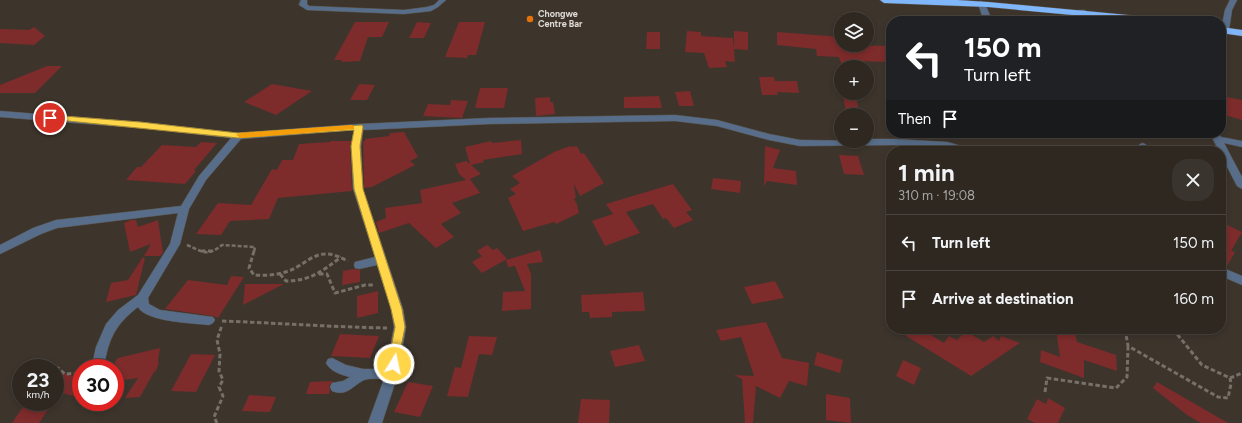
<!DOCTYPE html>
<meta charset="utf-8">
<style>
body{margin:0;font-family:Figtree,sans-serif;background:#3a342e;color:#f1f3f6;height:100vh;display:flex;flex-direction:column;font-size:15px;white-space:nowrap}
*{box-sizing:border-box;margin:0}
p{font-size:13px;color:#a7a6a5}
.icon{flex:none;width:22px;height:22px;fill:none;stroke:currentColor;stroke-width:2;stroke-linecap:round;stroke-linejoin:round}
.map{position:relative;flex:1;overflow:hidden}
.drawer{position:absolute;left:886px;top:146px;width:340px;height:188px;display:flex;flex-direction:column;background:#2e2821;border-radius:16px;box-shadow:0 2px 6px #0003,0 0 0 1px #49443f}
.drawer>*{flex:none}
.guide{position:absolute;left:886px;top:16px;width:340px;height:122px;border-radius:16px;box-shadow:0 2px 6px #0003,0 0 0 1px #49443f;background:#202124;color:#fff;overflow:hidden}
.tools{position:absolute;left:834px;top:12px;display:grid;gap:8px}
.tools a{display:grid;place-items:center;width:40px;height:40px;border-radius:50%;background:#2e2821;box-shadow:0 2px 6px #0003,0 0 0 1px #49443f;font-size:20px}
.speed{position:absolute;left:12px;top:359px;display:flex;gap:8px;font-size:20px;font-weight:700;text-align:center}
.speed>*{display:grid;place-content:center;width:52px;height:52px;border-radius:50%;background:#2e2821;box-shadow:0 2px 6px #0003,0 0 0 1px #49443f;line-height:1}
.speed small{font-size:10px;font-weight:400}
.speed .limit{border:6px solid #d22;background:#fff;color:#111}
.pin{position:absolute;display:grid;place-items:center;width:34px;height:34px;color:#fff;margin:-17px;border:2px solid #fff;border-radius:50%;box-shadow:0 1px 4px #0007}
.me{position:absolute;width:44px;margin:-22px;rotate:10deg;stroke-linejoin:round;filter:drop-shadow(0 0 3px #0008)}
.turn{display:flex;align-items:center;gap:14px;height:84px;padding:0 12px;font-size:18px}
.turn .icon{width:52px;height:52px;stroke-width:2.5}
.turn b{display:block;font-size:28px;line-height:34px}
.then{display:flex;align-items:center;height:38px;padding:0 12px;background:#0003;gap:8px;font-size:15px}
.round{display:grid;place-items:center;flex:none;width:42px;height:42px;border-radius:16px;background:#3a342e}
.overview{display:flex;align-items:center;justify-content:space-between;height:68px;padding:0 12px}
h1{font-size:24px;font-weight:700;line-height:30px}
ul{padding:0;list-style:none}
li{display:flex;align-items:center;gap:12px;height:56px;padding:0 12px;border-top:1px solid #49443f}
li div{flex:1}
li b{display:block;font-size:15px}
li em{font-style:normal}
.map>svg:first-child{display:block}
.building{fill:#7d2b2b}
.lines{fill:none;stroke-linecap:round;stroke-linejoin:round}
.minor-casing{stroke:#5a534a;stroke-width:1}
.highway-casing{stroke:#5a534a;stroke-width:1}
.path-far1{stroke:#767068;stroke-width:2.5;stroke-dasharray:4 2;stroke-linecap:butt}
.path{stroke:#767068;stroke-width:3;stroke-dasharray:4.5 2.5;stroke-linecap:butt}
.minor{fill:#576d89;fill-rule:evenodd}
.highway{fill:#80b6fa;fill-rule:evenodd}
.route{fill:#ffd54a;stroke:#a68a30}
.slow{fill:#f59e0b}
.food-dot{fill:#e8710a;stroke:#3d352c;stroke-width:1.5}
.labels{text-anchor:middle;stroke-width:3;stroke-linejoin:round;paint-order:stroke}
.far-poi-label{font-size:9px;font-weight:bold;fill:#dedad4;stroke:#3d352c;text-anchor:start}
</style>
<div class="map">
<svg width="1242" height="423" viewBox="0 0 1242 423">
<rect width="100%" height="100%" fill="#3d352c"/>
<g class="building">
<polygon points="355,22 389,22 382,37 368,37 360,61 341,62 342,60 334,60"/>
<polygon points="417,22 431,23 424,38 409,38"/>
<polygon points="459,22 485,22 476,55 468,55 467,58 445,57"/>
<polygon points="34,27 45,36 34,45 0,43 0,29 29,30"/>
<polygon points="687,31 701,32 701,36 733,38 735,62 725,61 727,67 709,68 704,53 685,52"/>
<polygon points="734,31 748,32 748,50 734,49"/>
<polygon points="647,32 660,32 660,49 646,49"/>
<polygon points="777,32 841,37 841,45 891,46 891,62 853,61 854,67 842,67 839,57 817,56 816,49 777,45"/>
<polygon points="47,66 62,66 35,93 0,93 0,85"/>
<polygon points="759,77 774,77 775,81 797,81 799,93 777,92 778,95 762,95"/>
<polygon points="272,84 312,91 276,115 244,102"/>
<polygon points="359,84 375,85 367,100 350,100"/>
<polygon points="480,88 508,88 504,108 475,108"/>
<polygon points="690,91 694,106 679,106 675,92"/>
<polygon points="659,96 662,108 624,108 624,97"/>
<polygon points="843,96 856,97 859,112 846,111"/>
<polygon points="550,97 550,102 553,102 555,114 536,116 535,98"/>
<polygon points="1227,97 1242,100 1242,120 1225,115"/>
<polygon points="451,100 468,101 462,118 423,116 428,104 450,105"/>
<polygon points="404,132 418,157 410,161 415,165 372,187 364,188 363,141 365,141 365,139 389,136 390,133"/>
<polygon points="521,140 522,154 483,160 484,162 471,165 481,174 470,179 480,193 452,203 461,213 441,224 454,237 436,248 409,223 379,233 376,222 386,218 385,208 422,203 420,190 466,180 459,174 455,164 466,161 470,164 465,147 491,141 492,143"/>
<polygon points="331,141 351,141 350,147 352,191 278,198 269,219 230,221 221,235 196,234 218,203 251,205 272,169 277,170 282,160 293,160 299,144 330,142"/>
<polygon points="201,142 217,143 194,170 196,171 185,184 126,180 137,167 141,167 162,145 196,147"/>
<polygon points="570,146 571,147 577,146 581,154 584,153 604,183 580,196 574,184 576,198 574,199 577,204 579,213 556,224 554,222 523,231 508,198 516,194 510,189 520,183 512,176 554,152"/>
<polygon points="765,146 780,150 773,168 796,171 797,185 767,181 764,186"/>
<polygon points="839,155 858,156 864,175 844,174"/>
<polygon points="713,178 741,181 740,193 711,189"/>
<polygon points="673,184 692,210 686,212 693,220 674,228 666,218 663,219 653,204 626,212 640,233 605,246 592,221 613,214 606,204"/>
<polygon points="131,220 136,220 138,227 158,220 163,253 160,256 144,256 151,244 130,252 124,223"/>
<polygon points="1221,222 1242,232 1231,251 1235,252 1226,268 1221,266"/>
<polygon points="487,245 493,250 497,248 507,259 482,273 472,262 482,256 477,251"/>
<polygon points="540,250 543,262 527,264 531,274 531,309 502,311 503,292 525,291 515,266 508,267 506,260"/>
<polygon points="143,257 145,258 136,295 106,302 111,283 128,280"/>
<polygon points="354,269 360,270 360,282 342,285 343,271"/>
<polygon points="231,276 244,277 218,318 213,316 165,309 188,280 227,285"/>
<polygon points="775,281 784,298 752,304 744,287"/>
<polygon points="245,284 284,284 243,305"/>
<polygon points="378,291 378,313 357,318 357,296"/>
<polygon points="643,292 645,311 612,312 612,317 590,318 589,312 582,312 581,295"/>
<polygon points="766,322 782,358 809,363 807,386 789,381 780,398 756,386 753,423 745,423 742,379 734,375 754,376 741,337 721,341 716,330"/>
<polygon points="895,329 921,329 944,343 949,336 957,340 966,331 984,342 993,336 999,341 1001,336 1020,343 971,376"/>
<polygon points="1056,329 1074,329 1077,342 1116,355 1117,371 1084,360 1084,378 1040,362 1041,350 1060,357"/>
<polygon points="340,334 379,336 370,358 331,356"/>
<polygon points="469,336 497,337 492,355 479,354 468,397 447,396 455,367 461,368"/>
<polygon points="639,345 645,361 615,367 610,351"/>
<polygon points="160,348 158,361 159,362 156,371 154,372 140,397 125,398 138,378 115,381 115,362 118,358"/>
<polygon points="817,352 843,360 840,373 814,365"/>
<polygon points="191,354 215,355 196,392 171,391"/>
<polygon points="903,360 921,368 914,385 896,376"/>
<polygon points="55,374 66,374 81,378 81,398 55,391"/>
<polygon points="333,381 329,386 330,390 329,394 306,394 310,382"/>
<polygon points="408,382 433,386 420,417 394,412"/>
<polygon points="1157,382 1228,423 1201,423 1187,415 1153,388"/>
<polygon points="826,394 850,398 851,423 826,420"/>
<polygon points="249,395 276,397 270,412 242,411"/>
<polygon points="1048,398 1065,408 1058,423 1035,423 1027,419 1037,399 1046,404"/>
<polygon points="581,399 610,400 609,423 578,423"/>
<polygon points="23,407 49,408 39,423 12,423"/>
</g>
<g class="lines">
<g class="minor-casing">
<g id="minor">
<polygon points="301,0 307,0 307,4 309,6 404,10 427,7 434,5 439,0 446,0 438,7 431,11 404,14 307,10 299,5"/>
<polygon points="1230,0 1237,0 1232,10 1229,30 1225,32 1221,30 1225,10"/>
<path d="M981,1C988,4 988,16 994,21H985L983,19L978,3Z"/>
<polygon points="1079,10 1085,10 1091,21 1083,21 1078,12"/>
<path d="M0,111L140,122L238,133L359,124L489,118L675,115L717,120L769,134L800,140L867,141V139H895L947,142L972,149L974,151L895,145L800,146L769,140L717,126L675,121L489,124L363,130L361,147L363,189L403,309L406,327L398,374L382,423H368L384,379C378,379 369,378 364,380C352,386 347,397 332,391L330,387L332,383L343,381L350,377C341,375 330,371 326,363L328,359L332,358L346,365L363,369H386L394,327L391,309L377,265L359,269L355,268L354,265L355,262L375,257L353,189L351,147L354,130L241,139L206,180L189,209L180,244L148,298L149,304L160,310L213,317L215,320L213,323L209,325C193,323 146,322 138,307C120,321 111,333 106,356C105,360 104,364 105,368H93L92,365L96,347L106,324L118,310L138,295L170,244L178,213L57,228L41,234L0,254V245L33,228L56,220L181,206L199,176L231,138L140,128L0,117Z"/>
<polygon points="1210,133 1218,133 1221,137 1242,141 1242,147 1224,143 1242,177 1242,189 1237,186 1221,155 1221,151 1219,151"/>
<polygon points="1143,143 1148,146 1144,151 1134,151 1140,144"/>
<polygon points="1221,267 1242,276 1242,285 1221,276"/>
</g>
</g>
<g class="highway-casing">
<g id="highway">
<polygon points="880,0 957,0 988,2 1160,18 1164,21 1136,21 988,7 884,3"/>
<polygon points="1221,27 1242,30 1242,36 1221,33"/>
</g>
</g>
<path class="path-far1" d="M187,245C203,252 207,257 222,245L255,247L254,252"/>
<g class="path">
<polyline points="201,251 214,251"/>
<path d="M254,251L249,268L254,275C266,276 279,275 291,270C303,265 314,253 327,254C335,254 341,258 348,261"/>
<path d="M280,274L286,281C310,281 323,271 341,257"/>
<polyline points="319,274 327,274 335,293 365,285 375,285"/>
<path d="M222,321C277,323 332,327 387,328"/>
<polyline points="1125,329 1128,346 1218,397 1228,398 1231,384 1230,378"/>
<polyline points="1173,329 1202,365 1230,378 1242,373"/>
<polyline points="43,368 48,368"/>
<polyline points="55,368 58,368 65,374 81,373"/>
<polyline points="1045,392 1047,378 1116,388 1127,377 1128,347"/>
<polyline points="217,423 214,417 223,396 219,387 223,380 219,371 220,354 217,340 222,325"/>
</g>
<use href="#minor" class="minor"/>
<use href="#highway" class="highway"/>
</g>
<polygon class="route" points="50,115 140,122 238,133 362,125 363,127 360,146 363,189 402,309 405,327 397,368 394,369 390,368 388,364 395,327 391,309 354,189 351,146 354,130 238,138 48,119 46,118"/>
<polygon class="slow" points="351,125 354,126 354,129 241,138 236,135 241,133"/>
<circle class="food-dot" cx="530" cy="19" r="4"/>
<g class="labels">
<g class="far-poi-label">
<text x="538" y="17">Chongwe<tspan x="538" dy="10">Centre Bar</tspan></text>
</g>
</g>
</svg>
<div class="tools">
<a><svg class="icon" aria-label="layers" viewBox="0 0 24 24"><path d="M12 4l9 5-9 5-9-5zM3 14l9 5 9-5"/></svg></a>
<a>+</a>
<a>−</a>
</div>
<div class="speed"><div>23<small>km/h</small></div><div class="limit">30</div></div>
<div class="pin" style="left:50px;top:118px;background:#d93025"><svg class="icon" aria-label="arrive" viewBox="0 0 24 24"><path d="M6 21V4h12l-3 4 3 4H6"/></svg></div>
<svg class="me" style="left:394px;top:364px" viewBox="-20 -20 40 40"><circle r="17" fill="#ffd54a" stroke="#fff" stroke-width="3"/><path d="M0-11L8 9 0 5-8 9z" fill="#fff"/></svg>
<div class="guide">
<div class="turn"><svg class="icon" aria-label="left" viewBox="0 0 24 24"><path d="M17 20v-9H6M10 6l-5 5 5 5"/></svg><div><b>150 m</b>Turn left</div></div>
<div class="then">Then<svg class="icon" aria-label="arrive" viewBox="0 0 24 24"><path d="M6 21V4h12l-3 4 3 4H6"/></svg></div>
</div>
<section class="drawer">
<div class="overview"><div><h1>1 min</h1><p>310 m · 19:08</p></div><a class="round"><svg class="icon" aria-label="close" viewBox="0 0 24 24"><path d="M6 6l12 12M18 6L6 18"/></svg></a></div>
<ul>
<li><svg class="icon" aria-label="left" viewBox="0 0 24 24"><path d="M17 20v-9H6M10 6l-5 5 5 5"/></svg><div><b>Turn left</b></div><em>150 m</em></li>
<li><svg class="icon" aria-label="arrive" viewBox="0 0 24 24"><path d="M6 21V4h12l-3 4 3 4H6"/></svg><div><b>Arrive at destination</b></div><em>160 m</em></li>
</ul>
</section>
</div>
